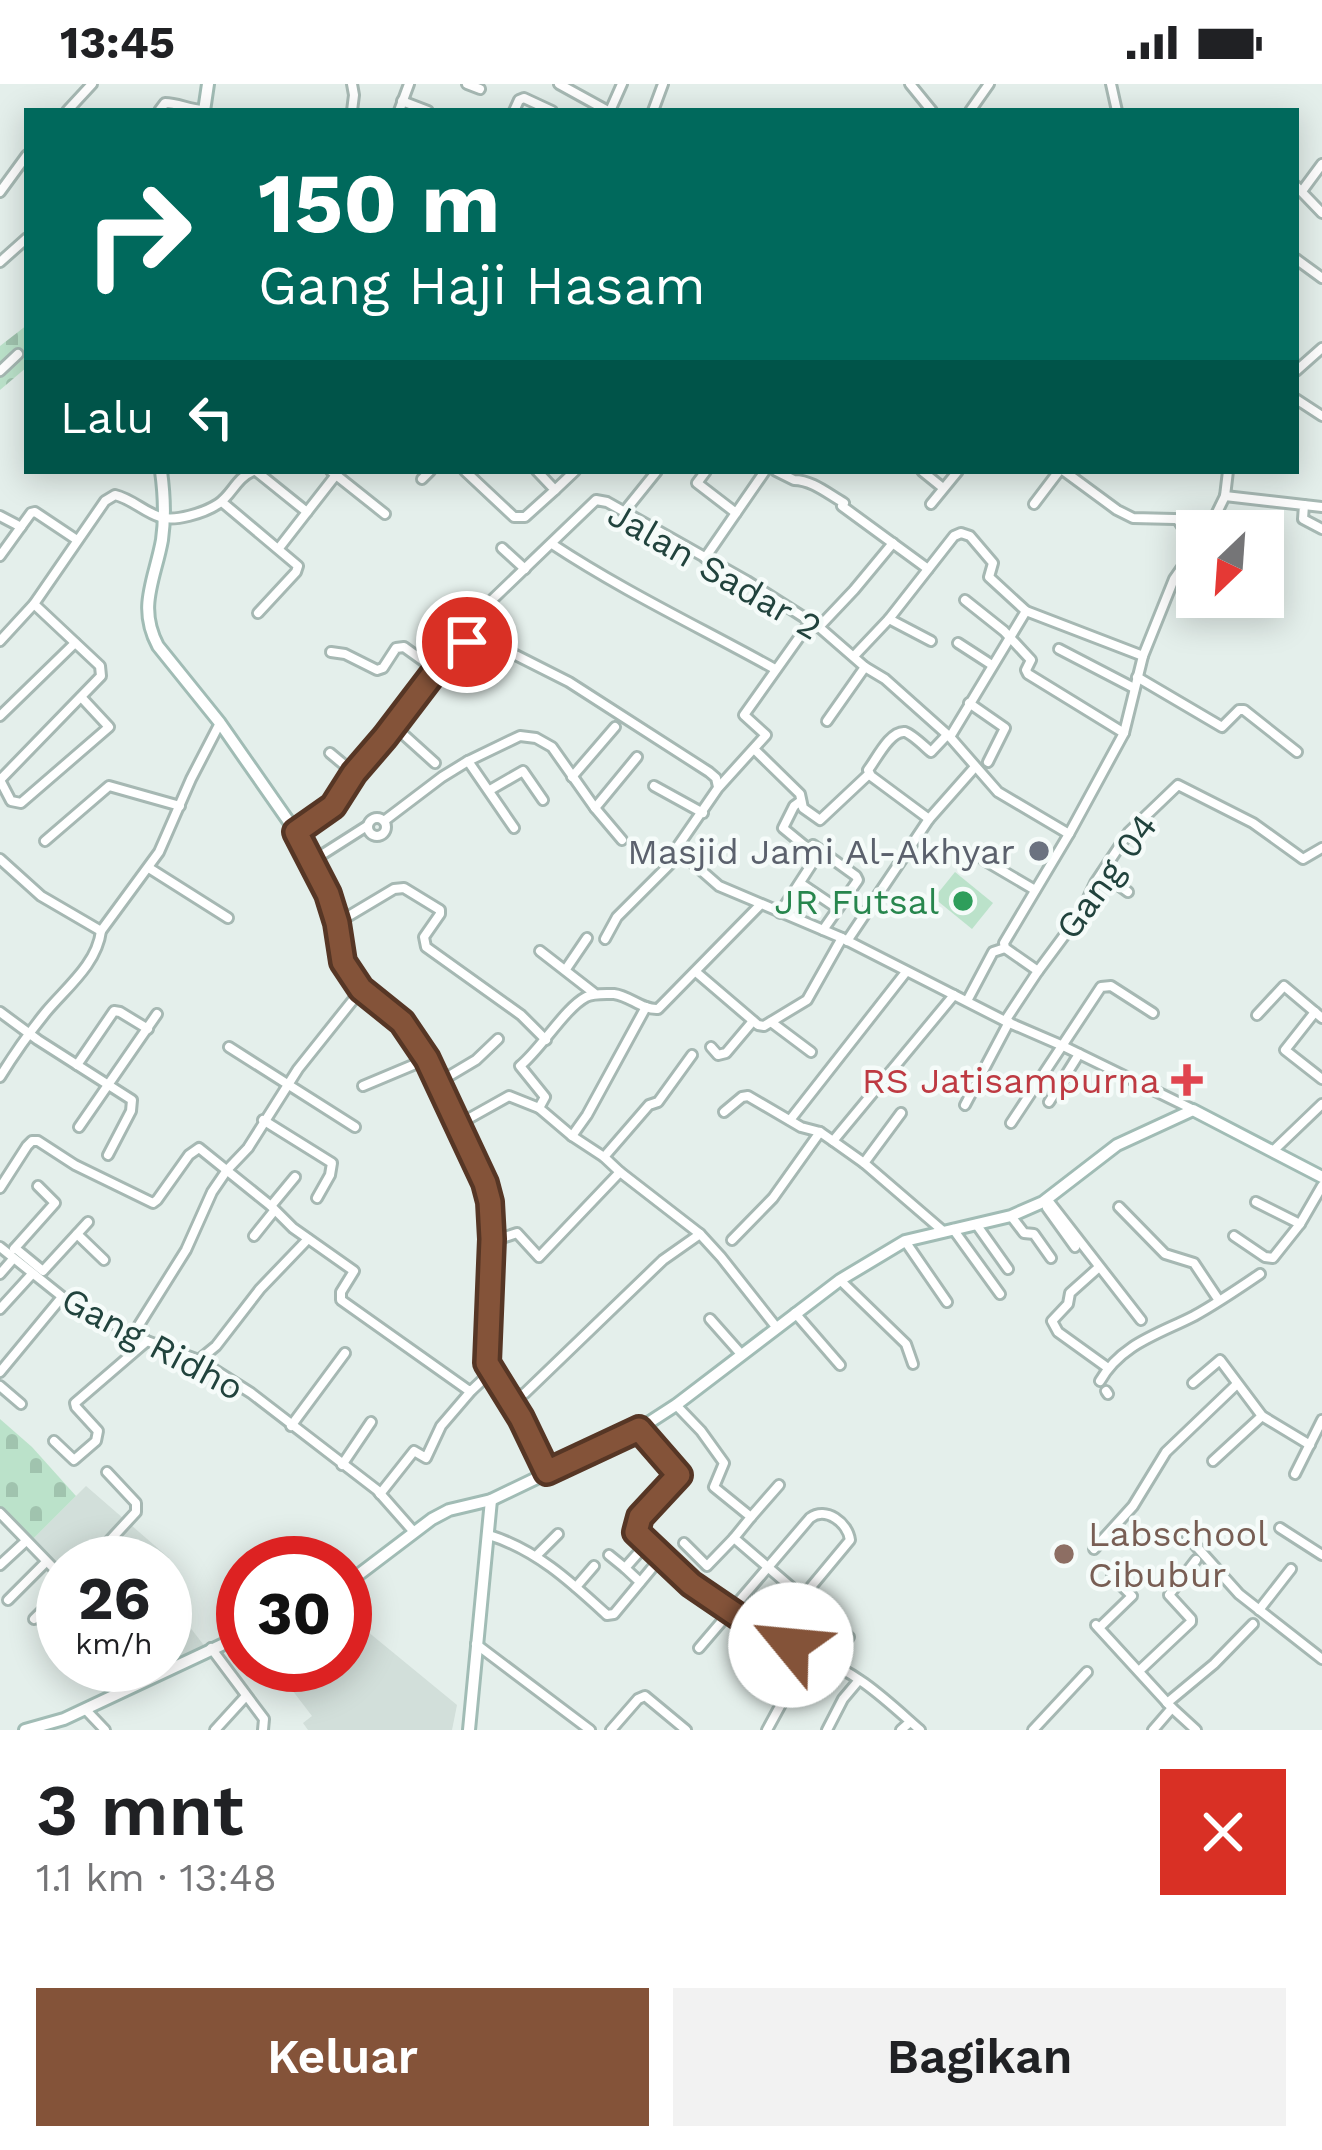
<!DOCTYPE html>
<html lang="id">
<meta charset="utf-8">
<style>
body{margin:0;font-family:"Work Sans",sans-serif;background:#f2f2f2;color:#202124;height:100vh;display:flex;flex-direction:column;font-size:45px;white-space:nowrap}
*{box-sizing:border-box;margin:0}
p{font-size:39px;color:#757577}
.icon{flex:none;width:66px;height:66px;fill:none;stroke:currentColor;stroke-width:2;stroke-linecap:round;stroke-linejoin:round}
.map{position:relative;height:1646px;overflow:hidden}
.side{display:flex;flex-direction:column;background:#fff;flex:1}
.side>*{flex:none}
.banner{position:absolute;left:24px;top:24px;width:1275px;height:366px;border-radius:0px;box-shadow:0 6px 30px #0003;background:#00695c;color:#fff;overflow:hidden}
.needle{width:78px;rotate:205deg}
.controls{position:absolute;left:1176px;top:426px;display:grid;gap:24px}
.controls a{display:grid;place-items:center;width:108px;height:108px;border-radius:0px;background:#fff;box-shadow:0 6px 30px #0003;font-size:60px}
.speed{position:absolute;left:36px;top:1452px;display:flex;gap:24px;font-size:60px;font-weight:700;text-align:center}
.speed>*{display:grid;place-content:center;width:156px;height:156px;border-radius:50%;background:#fff;box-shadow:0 6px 30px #0003;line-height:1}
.speed small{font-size:30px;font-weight:400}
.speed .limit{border:18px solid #d22;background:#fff;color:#111}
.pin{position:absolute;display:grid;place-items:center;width:102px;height:102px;color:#fff;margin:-51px;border:6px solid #fff;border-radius:50%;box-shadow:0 3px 12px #0007}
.me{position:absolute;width:132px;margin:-66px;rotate:298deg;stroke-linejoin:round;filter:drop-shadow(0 0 9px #0008)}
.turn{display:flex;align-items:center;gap:42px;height:252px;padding:0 36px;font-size:54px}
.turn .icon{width:156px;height:156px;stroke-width:2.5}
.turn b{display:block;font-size:84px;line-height:102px}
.then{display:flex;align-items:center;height:114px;padding:0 36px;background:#0003;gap:24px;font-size:45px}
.round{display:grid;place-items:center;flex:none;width:126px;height:126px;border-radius:0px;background:#f2f2f2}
.head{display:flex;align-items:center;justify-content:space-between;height:204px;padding:0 36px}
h1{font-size:72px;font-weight:600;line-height:90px}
.action{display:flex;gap:24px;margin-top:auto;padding:24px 36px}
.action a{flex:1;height:138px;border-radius:0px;background:#845339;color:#fff;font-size:48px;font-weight:600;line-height:138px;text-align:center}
.action a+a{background:#f2f2f2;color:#202124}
.status{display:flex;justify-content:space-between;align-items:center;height:84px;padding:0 60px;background:#fff;direction:ltr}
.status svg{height:33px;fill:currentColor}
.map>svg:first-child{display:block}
.built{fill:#d2dfda}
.cemetery{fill:url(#cemetery-stones)}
.garden{fill:#bbe2ca}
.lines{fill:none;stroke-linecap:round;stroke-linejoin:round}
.street-casing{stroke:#a6b8b3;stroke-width:14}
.secondary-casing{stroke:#a1bcb5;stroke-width:16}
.street{stroke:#fff;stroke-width:8}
.secondary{stroke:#fff;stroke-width:10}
.route-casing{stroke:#563625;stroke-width:30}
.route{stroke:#845339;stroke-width:21}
.worship-dot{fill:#6b7280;stroke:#f5fbf9;stroke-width:4.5}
.leisure-dot{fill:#2e9e5b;stroke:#f5fbf9;stroke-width:4.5}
.health-dot{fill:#e0444e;stroke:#f5fbf9;stroke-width:4.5}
.education-dot{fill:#8d6e63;stroke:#f5fbf9;stroke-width:4.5}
.labels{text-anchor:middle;stroke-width:9;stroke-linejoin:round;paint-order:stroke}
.street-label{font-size:36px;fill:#21433d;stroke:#f5fbf9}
.worship-label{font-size:36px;fill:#5b616d;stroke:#f5fbf9;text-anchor:end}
.leisure-label{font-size:36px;fill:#27864d;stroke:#f5fbf9;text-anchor:end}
.health-label{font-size:36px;fill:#be3a42;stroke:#f5fbf9;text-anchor:end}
.education-label{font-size:36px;fill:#785e54;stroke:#f5fbf9;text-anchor:start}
</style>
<div class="status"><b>13:45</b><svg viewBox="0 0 49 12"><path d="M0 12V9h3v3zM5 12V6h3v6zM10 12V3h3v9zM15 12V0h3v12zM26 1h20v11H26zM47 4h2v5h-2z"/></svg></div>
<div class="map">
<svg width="1322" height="1646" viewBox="0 0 1322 1646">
<defs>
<pattern id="cemetery-stones" width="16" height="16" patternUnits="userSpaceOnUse" patternTransform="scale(3)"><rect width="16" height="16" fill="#bbe2ca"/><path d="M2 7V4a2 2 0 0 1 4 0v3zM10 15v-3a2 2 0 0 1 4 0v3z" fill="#a0c3ae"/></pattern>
</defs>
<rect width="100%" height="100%" fill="#e4efeb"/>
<g class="built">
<polygon points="86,1402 169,1474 164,1479 63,1479 63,1504 26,1462"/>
<polygon points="165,1511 206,1564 131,1597 122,1581 165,1581"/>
<polygon points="345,1529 457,1621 452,1646 308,1646 303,1639 312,1632 273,1581 345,1581"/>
</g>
<g class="cemetery">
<polygon points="27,241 27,283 0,306 0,262"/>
<polygon points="0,1335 32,1363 76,1412 26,1462 0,1438"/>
</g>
<polygon class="garden" points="955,788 993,819 972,845 934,814"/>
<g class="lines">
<g class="street-casing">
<g id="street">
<polyline points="352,0 354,11 352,27"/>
<polyline points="467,0 480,5"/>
<polyline points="559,0 608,27"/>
<polyline points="910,0 932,27"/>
<polyline points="1111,0 1117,27"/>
<polyline points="402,17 428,27"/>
<polyline points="67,27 92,0"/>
<path d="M159,27L165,19C179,19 189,26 204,26"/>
<polyline points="399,27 409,0"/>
<polyline points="514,27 519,16 524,14 552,27"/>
<polyline points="610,27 622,0"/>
<polyline points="653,27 663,0"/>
<polyline points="970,27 989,0"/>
<polyline points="1296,102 1322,129"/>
<polyline points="1302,107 1322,80"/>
<polyline points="0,108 27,71"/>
<polyline points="1296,175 1322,194"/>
<polyline points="0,178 27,154"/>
<polyline points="0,287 18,270"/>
<polyline points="1296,287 1322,264"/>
<polyline points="1296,315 1322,332"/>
<polyline points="256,387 307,428 339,387"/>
<polyline points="331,387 385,430"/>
<polyline points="465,387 514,433 525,433 555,406 537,387"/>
<polyline points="706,387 697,399 736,429"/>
<path d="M776,387L794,396C812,396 828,410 844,419L842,422L928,485"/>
<polyline points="922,387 943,404"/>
<polyline points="1064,387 1117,426 1133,434 1215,436"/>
<polyline points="422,395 430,387"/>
<polyline points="555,406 575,387"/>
<polyline points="1225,412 1304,421 1303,435 1322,445"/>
<polyline points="222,418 298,482 296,488 258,529"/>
<polyline points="931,420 958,387"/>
<polyline points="1034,420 1059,387"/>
<polyline points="1304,421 1322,423"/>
<polyline points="624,428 657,387"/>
<polyline points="0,432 21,443"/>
<polyline points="1178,436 1196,464"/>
<polyline points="1208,447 1225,412 1228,387"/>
<path d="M552,460C623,507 701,544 775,585"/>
<polyline points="279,464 307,428"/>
<polyline points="502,464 525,485"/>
<polyline points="0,472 31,429 35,428 77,456"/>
<polyline points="705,474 765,387"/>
<polyline points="965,516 1004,547 1031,576 1026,586 1028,590 1124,649"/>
<polyline points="889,535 954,452 961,449 970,452 993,479 989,493 1026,527 1143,572"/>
<polyline points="810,538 744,631 766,651 718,704 678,762 678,766 719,802 842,854 1005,937 1063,962 1192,1025"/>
<polyline points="819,543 854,506 893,459"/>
<polyline points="474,550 569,598 709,688 716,694 718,703"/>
<path d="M0,557L34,520L105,417L115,411C132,415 144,428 160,433C175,438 204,429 218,420C232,411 236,394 253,387"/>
<polyline points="958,559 992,581"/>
<polyline points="1059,565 1134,604"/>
<polyline points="331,568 345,570 377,586 383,584 396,564 404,563 436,586"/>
<polyline points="854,572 889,535 931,557"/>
<polyline points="1137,593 1222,643 1239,626 1244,626 1297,668"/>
<polyline points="969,619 1005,644 988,678"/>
<polyline points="0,632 75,559"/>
<polyline points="827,637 865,583"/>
<polyline points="394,642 435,679"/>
<polyline points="950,653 1026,527"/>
<polyline points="754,665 800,710 803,724 820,736 869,690"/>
<polyline points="330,669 354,689"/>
<polyline points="468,677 514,744"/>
<polyline points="572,693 615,643"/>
<polyline points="0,696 101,592 100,582 34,520"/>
<polyline points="0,696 11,717 21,719 109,643 82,614"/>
<polyline points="654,702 703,729"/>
<polyline points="490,706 523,687 543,716"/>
<polyline points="595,724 622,756"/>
<circle cx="377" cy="743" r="9"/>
<path d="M929,735L871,692L868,686C876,676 890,646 905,648C912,650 925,663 931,668L947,651"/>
<polyline points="384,737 442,693 468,677 520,652 536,654 552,663 595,724 637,673"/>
<polyline points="296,748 333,722 354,689 385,653 436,586 467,558 493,515 596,416 607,418 747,497 819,543 865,583 885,595 950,653 998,708 1069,750"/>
<polyline points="45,757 109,702 180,722"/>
<polyline points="813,761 856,792 858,796 823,846"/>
<polyline points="0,775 41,812 101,847"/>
<polyline points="984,776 1035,806"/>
<polyline points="312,777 367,742"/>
<polyline points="149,784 228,834"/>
<polyline points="1102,789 1128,808"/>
<polyline points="803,801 837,824"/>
<polyline points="780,829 817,772 783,744 794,722 801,717"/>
<polyline points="337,839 394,805 404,804 440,826 440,830 424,853 426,863 521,931 546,956"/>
<polyline points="605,855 617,833 681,769"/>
<polyline points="847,857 929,735 975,683"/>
<polyline points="540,867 594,909"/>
<polyline points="566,885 587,854"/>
<polyline points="1038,887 1081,829 1095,799 1129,748 1178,701 1253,739 1303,775 1322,764"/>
<polyline points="696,888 758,941 764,942 807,916 842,854"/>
<polyline points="967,917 993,868 1005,864"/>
<polyline points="0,928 38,956 132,1016 131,1027 108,1071"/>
<polyline points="1315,928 1285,966 1322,995"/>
<polyline points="1257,931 1284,902 1322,934"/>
<polyline points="1005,937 1038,887 1005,864 1004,859 1069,750 1124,649 1143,572 1174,495 1197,462"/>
<polyline points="771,938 811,968"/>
<polyline points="229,963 355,1043"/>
<polyline points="711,963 718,971 726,969 753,937"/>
<polyline points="77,981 114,927 120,928 148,945"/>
<path d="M0,993C14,970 29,949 46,928C66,904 97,880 101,847L159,768L191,695L220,639"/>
<polyline points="439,998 476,976 498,955"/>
<polyline points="363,1002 425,976"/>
<polyline points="1049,1018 1079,970"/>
<polyline points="965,1021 1009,938"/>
<path d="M539,1024L545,1013L520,982C541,965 565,924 586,913C593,909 606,910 614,910C630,912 642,926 658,925L760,821"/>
<polyline points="724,1028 742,1013 748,1012 801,1043 820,1048 833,1057 864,1079 943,1147"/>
<polyline points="263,1036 332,1079 330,1091 317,1114"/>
<polyline points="790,1036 906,888"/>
<polyline points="1011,1039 1101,903 1111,902 1153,929"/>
<polyline points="459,1040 509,1012 539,1024 572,1052 604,1073 620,1088 700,1150 721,1173 777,1244"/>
<polyline points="79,1043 157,930"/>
<polyline points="572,1052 587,1031 646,923"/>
<polyline points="833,1057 954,911"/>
<polyline points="1274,1066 1322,1020"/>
<polyline points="604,1073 649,1021 658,1018 692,971"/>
<polyline points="864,1079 901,1029"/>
<polyline points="0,1104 27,1062 32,1057 38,1057 75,1081 153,1119 157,1116 189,1071 199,1064 271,1122 293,1144 354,1187 341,1208 341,1216 468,1306 472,1306 491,1288"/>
<polyline points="1047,1115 1141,1236"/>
<polyline points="1256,1118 1300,1140"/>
<polyline points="271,1122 295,1093"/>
<polyline points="1119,1123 1165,1170 1194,1179 1218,1215"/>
<polyline points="1047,1124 1075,1163"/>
<polyline points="1011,1132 1024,1149 1034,1150 1051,1174"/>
<polyline points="976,1140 1008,1185"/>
<polyline points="953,1145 1000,1210"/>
<polyline points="77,1150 104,1176"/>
<polyline points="254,1152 274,1127"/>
<polyline points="1234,1152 1265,1173 1273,1174 1300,1140 1322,1102"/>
<polyline points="492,1155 499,1155 517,1149 539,1173 620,1088"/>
<polyline points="732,1156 773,1114 820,1048"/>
<polyline points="905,1157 947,1218"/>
<polyline points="0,1163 65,1215 147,1257 199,1276 251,1309 377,1406 414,1448"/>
<polyline points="15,1164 43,1187 88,1138"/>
<polyline points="14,1165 55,1119 38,1102"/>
<polyline points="1098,1184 1070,1209 1068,1220 1052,1237 1058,1248 1108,1284"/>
<polyline points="0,1190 13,1175"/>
<polyline points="840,1196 906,1260 913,1280"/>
<polyline points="0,1225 32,1190"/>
<polyline points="795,1229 840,1281"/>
<polyline points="710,1235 741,1270"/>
<polyline points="134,1249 186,1166 212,1108 227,1086 248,1064 298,985 361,906"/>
<polyline points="199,1276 216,1262 260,1205 308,1155"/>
<polyline points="0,1288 62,1213"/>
<path d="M1100,1297C1121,1260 1159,1250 1194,1232C1214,1221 1241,1203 1260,1190"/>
<polyline points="1193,1299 1220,1276 1262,1332 1310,1361"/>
<polyline points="0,1302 21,1320"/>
<polyline points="1106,1307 1108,1310"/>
<polyline points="509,1316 525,1309 663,1176 700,1150"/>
<polyline points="676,1321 701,1347 724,1379 714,1403 751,1433 734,1454 849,1553 834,1571 840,1573 836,1580"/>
<polyline points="291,1342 345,1269"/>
<polyline points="639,1345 679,1391 640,1433 635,1446 637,1450 691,1500 782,1562 791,1561 821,1529"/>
<polyline points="54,1357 74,1376 96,1357 98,1347 76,1323 75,1319 147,1257"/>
<polyline points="1213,1377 1262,1332"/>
<polyline points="342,1381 371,1338"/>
<polyline points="1295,1390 1322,1336"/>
<polyline points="380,1410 414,1367 426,1374 441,1342 471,1307"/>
<polyline points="0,1429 63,1494"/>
<polyline points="751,1433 779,1401"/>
<polyline points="1280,1444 1322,1471"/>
<path d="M489,1451C537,1466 571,1498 607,1531L614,1530L662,1472"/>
<polyline points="1188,1453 1239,1510 1322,1575"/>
<polyline points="684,1459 707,1482 734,1454"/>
<polyline points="1094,1465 1133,1422 1166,1368 1236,1301"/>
<polyline points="537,1471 558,1450"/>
<polyline points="609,1471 625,1484"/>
<polyline points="89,1479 136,1428 136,1419 107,1388"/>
<polyline points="0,1481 26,1457"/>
<polyline points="640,1498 625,1484 648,1458"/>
<polyline points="576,1503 594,1482"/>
<polyline points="8,1516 46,1478"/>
<polyline points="1259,1526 1291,1485"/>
<polyline points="34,1535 63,1506"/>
<polyline points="1096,1541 1172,1624 1196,1646"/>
<polyline points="1099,1544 1132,1512 1112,1492"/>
<polyline points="476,1560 590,1646"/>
<polyline points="211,1564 264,1635 263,1646"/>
<path d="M699,1564L810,1434C826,1422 848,1439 850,1456L742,1586"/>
<polyline points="133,1581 145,1597"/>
<polyline points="1139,1587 1191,1538 1191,1535 1169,1511 1196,1476"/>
<polyline points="1167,1619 1214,1580 1253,1540"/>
<polyline points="85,1625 105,1646"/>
<polyline points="215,1646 246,1612"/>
<polyline points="611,1646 638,1615 645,1612 686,1646"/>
<path d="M767,1646L803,1580L815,1574C856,1586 888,1618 920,1646"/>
<polyline points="827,1646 843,1615 859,1596"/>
<polyline points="901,1646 910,1638"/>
<polyline points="1033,1646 1087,1588"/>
<polyline points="1153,1646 1172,1624"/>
</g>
</g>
<g class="secondary-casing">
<g id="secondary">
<polyline points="204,27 208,0"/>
<path d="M161,387C164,409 165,435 162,456C155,495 137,523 158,562L220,639L296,748L328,810L337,839L343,878L361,906L402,938L439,998L485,1098L490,1118L491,1240L487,1279L521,1334L547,1388"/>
<polyline points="345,1501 432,1435 449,1426 491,1416 639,1345 676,1321 840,1196 905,1157 1011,1132 1043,1118 1117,1061 1193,1026 1322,1093"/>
<polyline points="25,1646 64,1635 243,1551"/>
<polyline points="469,1646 491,1416"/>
</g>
</g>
<use href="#street" class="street"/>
<use href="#secondary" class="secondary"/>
</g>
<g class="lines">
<g class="route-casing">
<polyline id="route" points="467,558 436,586 385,653 354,689 333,722 296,748 328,810 337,839 343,878 361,905 402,938 427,975 485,1099 490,1118 492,1155 487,1279 521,1334 547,1388 639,1345 679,1391 640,1433 636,1448 691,1500 782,1562 791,1561"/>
</g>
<use href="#route" class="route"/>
</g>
<circle class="worship-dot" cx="1039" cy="767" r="12"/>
<circle class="leisure-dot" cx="963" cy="817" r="12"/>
<path class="health-dot" d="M1181 978h12v12h12v12h-12v12h-12v-12h-12v-12h12z"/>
<circle class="education-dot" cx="1064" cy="1470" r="12"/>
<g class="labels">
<g class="street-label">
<text transform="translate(715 486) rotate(30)" y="13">Jalan Sadar 2</text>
<text transform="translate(1106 792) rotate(-54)" y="13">Gang 04</text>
<text transform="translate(153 1259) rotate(28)" y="13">Gang Ridho</text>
</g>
<g class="worship-label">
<text x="1015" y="780">Masjid Jami Al-Akhyar</text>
</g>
<g class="leisure-label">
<text x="939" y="830">JR Futsal</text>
</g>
<g class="health-label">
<text x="1160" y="1009">RS Jatisampurna</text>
</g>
<g class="education-label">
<text x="1088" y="1462">Labschool<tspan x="1088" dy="41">Cibubur</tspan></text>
</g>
</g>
</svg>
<div class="controls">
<a><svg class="needle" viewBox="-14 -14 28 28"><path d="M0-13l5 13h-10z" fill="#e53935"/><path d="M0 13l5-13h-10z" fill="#757577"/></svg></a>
</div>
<div class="speed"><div>26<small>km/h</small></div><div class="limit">30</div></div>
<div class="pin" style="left:467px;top:558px;background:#d93025"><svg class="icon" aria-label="arrive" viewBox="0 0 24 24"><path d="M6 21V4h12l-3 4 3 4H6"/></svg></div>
<svg class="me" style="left:791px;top:1561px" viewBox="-20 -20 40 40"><circle r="19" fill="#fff"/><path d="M0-13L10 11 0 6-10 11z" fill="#845339"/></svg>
<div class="banner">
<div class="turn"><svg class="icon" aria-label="right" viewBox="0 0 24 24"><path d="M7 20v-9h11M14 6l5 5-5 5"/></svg><div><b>150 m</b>Gang Haji Hasam</div></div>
<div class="then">Lalu<svg class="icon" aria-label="left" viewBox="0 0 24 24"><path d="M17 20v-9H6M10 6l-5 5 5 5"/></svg></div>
</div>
</div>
<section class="side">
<div class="head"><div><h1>3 mnt</h1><p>1.1 km · 13:48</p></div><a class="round" style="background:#d93025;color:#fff"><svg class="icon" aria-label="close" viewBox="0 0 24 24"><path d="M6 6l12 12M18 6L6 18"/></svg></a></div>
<div class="action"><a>Keluar</a><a>Bagikan</a></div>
</section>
